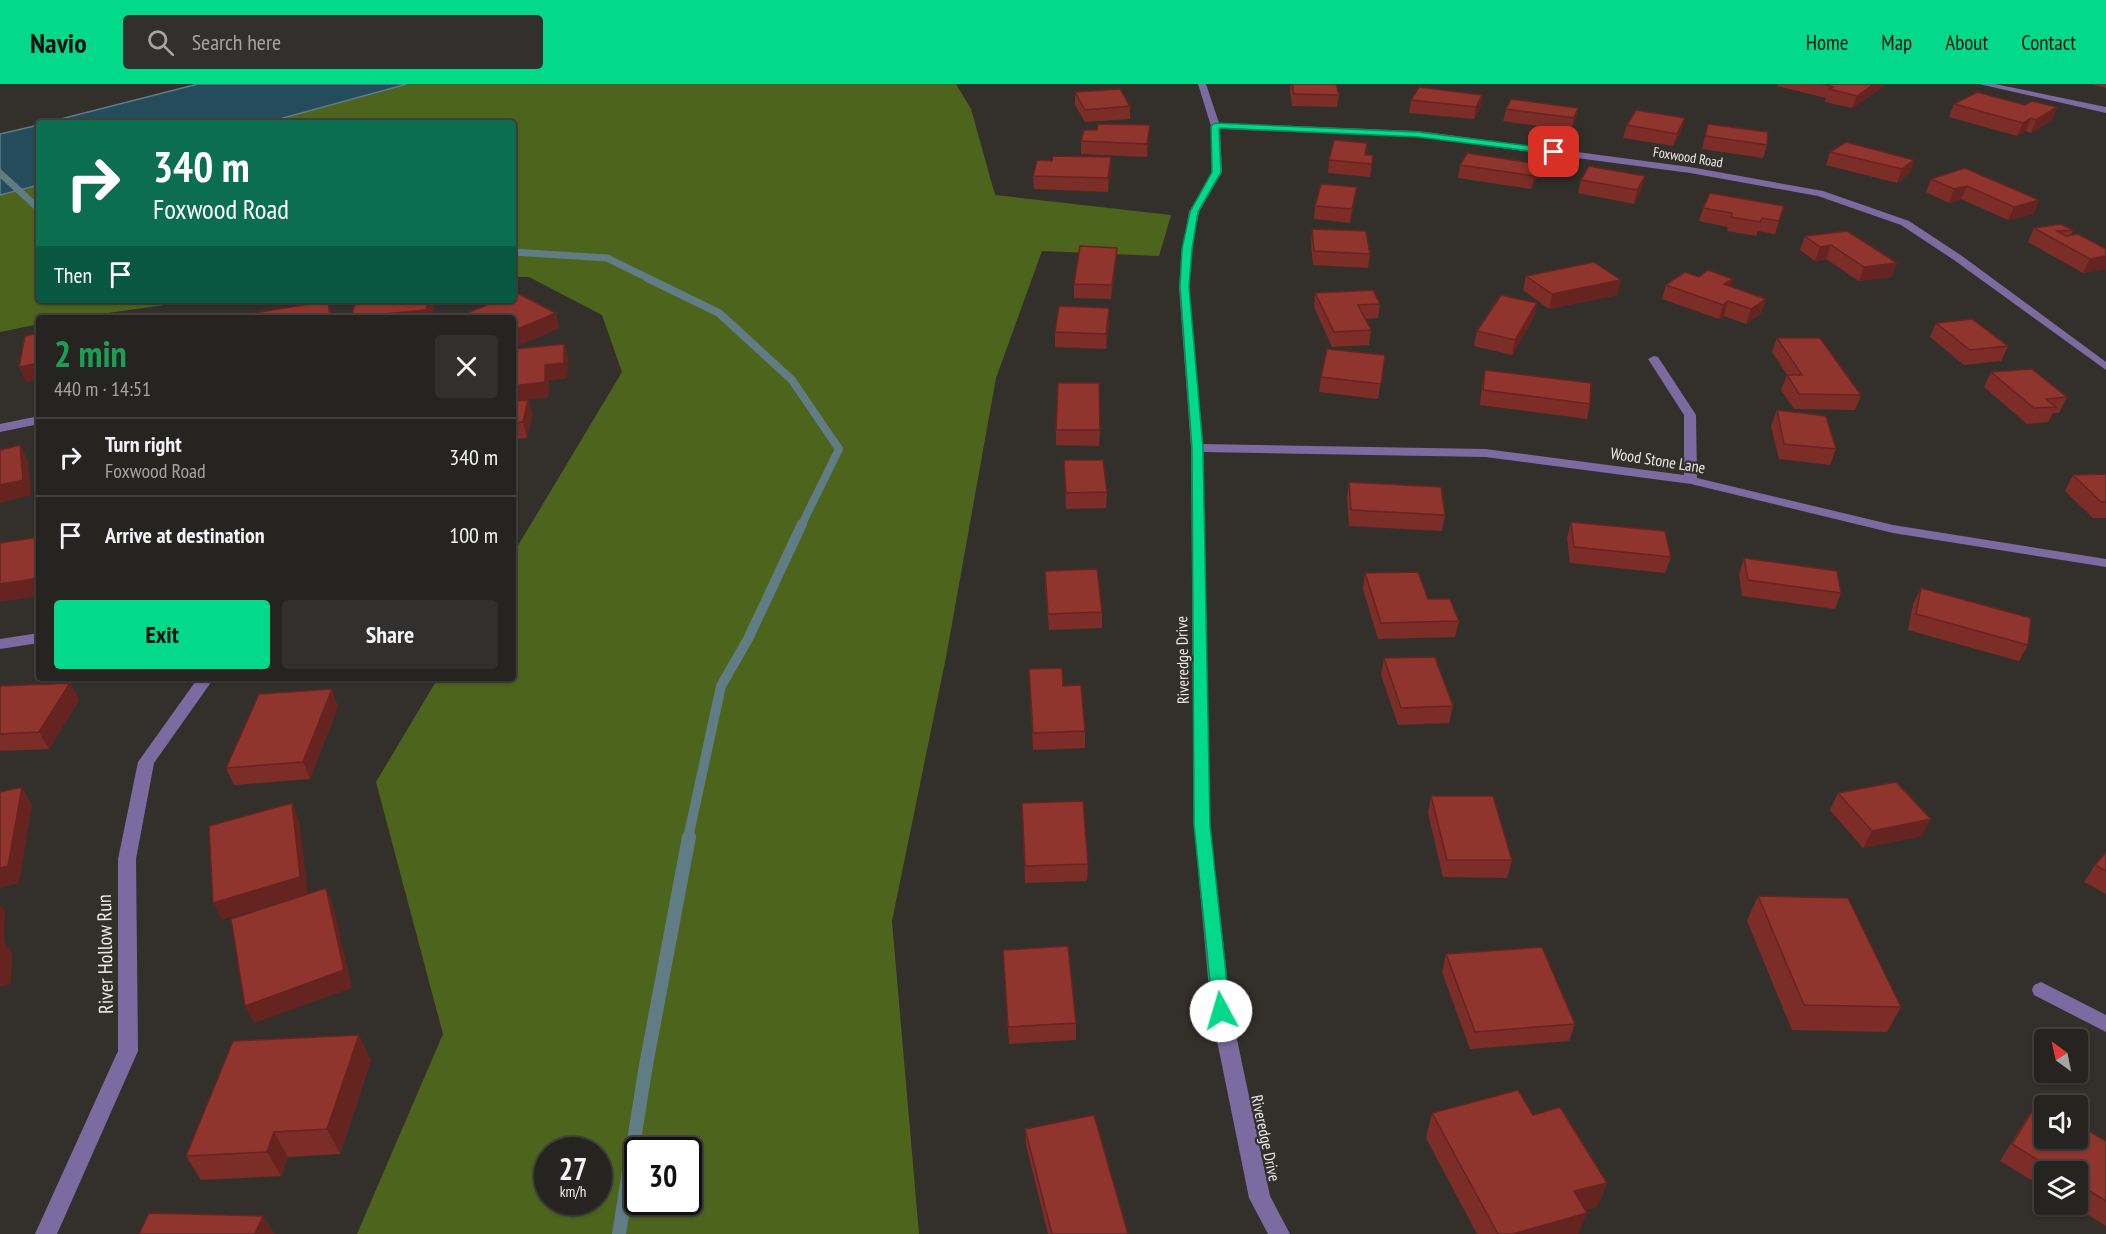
<!DOCTYPE html>
<meta charset="utf-8">
<style>
body{margin:0;font-family:"PT Sans Narrow",sans-serif;background:#32302e;color:#f1f3f6;height:100vh;display:flex;flex-direction:column;font-size:22px;white-space:nowrap}
*{box-sizing:border-box;margin:0}
p{font-size:20px;color:#a4a4a5}
.icon{flex:none;width:33px;height:33px;fill:none;stroke:currentColor;stroke-width:2;stroke-linecap:round;stroke-linejoin:round}
.map{position:relative;flex:1;overflow:hidden}
.panel{position:absolute;left:36px;top:231px;width:480px;height:366px;display:flex;flex-direction:column;background:#262421;border-radius:6px;box-shadow:0 2px 4px #0004,0 0 0 2px #42413f}
.panel>*{flex:none}
.top-card{position:absolute;left:36px;top:36px;width:480px;height:183px;border-radius:6px;box-shadow:0 2px 4px #0004,0 0 0 2px #42413f;background:#0b6e4f;color:#fff;overflow:hidden}
.needle{width:39px;rotate:327deg}
.tools{position:absolute;left:2034px;top:945px;display:grid;gap:12px}
.tools a{display:grid;place-items:center;width:54px;height:54px;border-radius:6px;background:#262421;box-shadow:0 2px 4px #0004,0 0 0 2px #42413f;font-size:30px}
.speed{position:absolute;left:534px;top:1053px;display:flex;gap:12px;font-size:30px;font-weight:700;text-align:center}
.speed>*{display:grid;place-content:center;width:78px;height:78px;border-radius:50%;background:#262421;box-shadow:0 2px 4px #0004,0 0 0 2px #42413f;line-height:1}
.speed small{font-size:15px;font-weight:400}
.speed .limit{border:3px solid #111;border-radius:9px;background:#fff;color:#111}
.pin{position:absolute;display:grid;place-items:center;width:51px;height:51px;color:#fff;margin:-26px;border-radius:12px;box-shadow:0 3px 9px #0006}
.me{position:absolute;width:66px;margin:-33px;rotate:354deg;stroke-linejoin:round;filter:drop-shadow(0 0 4px #0008)}
.turn{display:flex;align-items:center;gap:21px;height:126px;padding:0 18px;font-size:27px}
.turn .icon{width:78px;height:78px;stroke-width:2.5}
.turn b{display:block;font-size:42px;line-height:51px}
.then{display:flex;align-items:center;height:57px;padding:0 18px;background:#0003;gap:12px;font-size:22px}
.round{display:grid;place-items:center;flex:none;width:63px;height:63px;border-radius:6px;background:#32302e}
.headline{display:flex;align-items:center;justify-content:space-between;height:102px;padding:0 18px}
h1{font-size:36px;font-weight:600;line-height:45px;color:#1e9e55}
.button{display:flex;gap:12px;margin-top:auto;padding:12px 18px}
.button a{flex:1;height:69px;border-radius:6px;background:#03d98b;color:#111;font-size:24px;font-weight:600;line-height:69px;text-align:center}
.button a+a{background:#32302e;color:#f1f3f6}
ul{padding:0;list-style:none}
li{display:flex;align-items:center;gap:18px;height:78px;padding:0 18px;border-top:2px solid #42413f}
li div{flex:1}
li b{display:block;font-size:22px}
li em{font-style:normal}
header{display:flex;align-items:center;gap:36px;box-sizing:border-box;height:84px;padding:0 30px;background:#03d98b;color:#111}
header strong{font-size:28px}
nav{display:flex;gap:33px;margin-inline-start:auto;font-size:21px}
.search{width:420px;height:54px;background:#32302e;display:flex;align-items:center;gap:15px;box-sizing:border-box;padding:0 21px;border-radius:6px;color:#a4a4a5;font-size:22px}
.map>svg:first-child{display:block}
.forest{fill:#4d641d;fill-rule:evenodd}
.water{fill:#244c5a;stroke:#607c85;stroke-width:1.5}
.lines{fill:none;stroke-linecap:round;stroke-linejoin:round}
.stream-far3{stroke:#607c85;stroke-width:7}
.stream-far2{stroke:#607c85;stroke-width:8}
.stream-far1{stroke:#607c85;stroke-width:10}
.stream{stroke:#607c85;stroke-width:14}
.minor{fill:#7c6ba1;fill-rule:evenodd}
.wall{fill:#7c2d28}
.shaded-wall{fill:#652420}
.building{fill:#90342e;stroke:#652420;stroke-width:1.5}
.route{fill:#03d98b;stroke:#028d5a;stroke-width:1.5}
.labels{text-anchor:middle;stroke-width:4.5;stroke-linejoin:round;paint-order:stroke}
.far-street-label{font-size:14px;fill:#edebe9;stroke:#33302c}
.street-label{font-size:16px;fill:#edebe9;stroke:#33302c}
.near-street-label{font-size:20px;fill:#edebe9;stroke:#33302c}
</style>
<header>
<strong>Navio</strong>
<div class="search"><svg class="icon" aria-label="search" viewBox="0 0 24 24"><circle cx="10" cy="10" r="6"/><path d="M15 15l6 6"/></svg>Search here</div>
<nav><a>Home</a><a>Map</a><a>About</a><a>Contact</a></nav>
</header>
<div class="map">
<svg width="2106" height="1150" viewBox="0 0 2106 1150">
<rect width="100%" height="100%" fill="#33302c"/>
<g class="forest">
<path d="M407,0H956L971,25L995,111L1171,131L1159,172L1042,167L996,294L946,573L892,837L919,1150H357L443,950L376,698L438,594H513V470L622,288L602,231L529,193H513V39H265ZM548,1066H598V1118H548ZM638,1066H688V1118H638Z"/>
<polygon points="39,101 39,216 200,216 72,234 39,234 39,240 0,248 0,111"/>
</g>
<g class="water">
<polygon points="198,0 407,0 265,39 45,39"/>
<polygon points="39,41 39,101 0,111 0,50"/>
</g>
<g class="lines">
<g class="stream-far3">
<polyline points="0,89 39,125"/>
<polyline points="513,168 607,174 650,195"/>
</g>
<polyline class="stream-far2" points="647,194 719,229 792,296 839,365 801,442"/>
<polyline class="stream-far1" points="688,754 721,602 748,555 802,440"/>
<polyline class="stream" points="619,1150 646,981 689,753"/>
<g class="minor">
<polygon points="1198,0 1206,0 1219,39 1418,47 1690,83 1823,107 1909,137 1962,172 2106,278 2106,286 1954,176 1901,141 1818,112 1690,89 1418,53 1220,45 1222,88 1199,128 1192,165 1189,203 1203,360 1485,365 1684,391 1684,331 1648,275 1654,272 1658,273 1696,331 1697,394 1893,441 2106,475 2106,483 1893,449 1691,400 1485,373 1203,368 1210,741 1231,927 1270,1112 1290,1150 1268,1150 1249,1114 1211,927 1194,741 1191,364 1179,203 1182,165 1189,128 1212,88 1211,42"/>
<polygon points="1979,0 1995,0 2106,23 2106,29"/>
<polygon points="39,332 39,340 0,348 0,340"/>
<polygon points="39,549 39,559 0,565 0,555"/>
<polygon points="198,594 214,594 154,679 136,775 138,967 57,1150 35,1150 118,967 118,775 138,678"/>
<polygon points="2041,898 2106,931 2106,948 2034,911 2032,906 2034,901"/>
</g>
</g>
<g class="wall">
<polygon points="1291,0 1336,0 1339,11 1337,23 1292,22 1290,7"/>
<polygon points="1777,0 1884,0 1883,3 1852,24 1825,18 1826,14 1777,2"/>
<polygon points="2091,0 2106,0 2106,4"/>
<polygon points="1075,8 1130,22 1130,35 1085,38 1075,21"/>
<polygon points="1482,11 1480,24 1474,35 1409,29 1411,16"/>
<polygon points="1954,20 2025,21 2057,23 2052,36 2031,49 2026,47 2017,52 1949,33"/>
<polygon points="1578,24 1575,37 1571,47 1503,37 1506,25"/>
<polygon points="1685,34 1681,47 1673,62 1623,54 1627,41"/>
<polygon points="1708,40 1767,61 1763,74 1702,65"/>
<polygon points="1097,46 1149,54 1147,73 1081,70 1081,57"/>
<polygon points="1367,59 1366,71 1373,71 1370,93 1328,89 1329,76"/>
<polygon points="1830,68 1914,76 1910,89 1897,99 1826,81"/>
<polygon points="1111,73 1111,86 1108,108 1034,105 1033,92 1052,77"/>
<polygon points="1539,80 1537,93 1531,105 1458,94 1460,81"/>
<polygon points="1965,84 2034,130 2008,136 1961,115 1949,119 1926,108 1931,95"/>
<polygon points="1581,96 1641,106 1634,120 1578,109"/>
<polygon points="1357,103 1350,139 1314,135 1315,122"/>
<polygon points="1784,122 1775,150 1758,147 1756,152 1727,147 1728,143 1699,137 1703,124"/>
<polygon points="2034,144 2073,146 2071,151 2106,165 2106,185 2083,189 2028,158"/>
<polygon points="1312,145 1370,170 1368,184 1313,181 1311,159"/>
<polygon points="1805,152 1897,179 1891,193 1859,197 1826,175 1815,177 1800,166"/>
<polygon points="1117,164 1116,178 1111,215 1074,214 1074,200"/>
<polygon points="1526,192 1617,211 1549,225 1523,206"/>
<polygon points="1666,201 1730,202 1766,215 1761,229 1746,240 1724,232 1719,235 1662,215"/>
<polygon points="517,209 556,229 559,244 516,263 516,265 564,260 568,275 567,294 549,296 548,313 520,316 528,316 532,331 527,354 513,355 513,234 466,234 465,230 499,216 513,216 513,210"/>
<polygon points="1315,209 1380,220 1378,234 1365,235 1371,246 1369,261 1332,263 1314,223"/>
<polygon points="1109,224 1109,239 1106,265 1055,263 1055,248"/>
<polygon points="1534,233 1512,271 1474,262 1477,247"/>
<polygon points="1936,239 2008,262 2001,277 1964,281 1930,253"/>
<polygon points="1777,254 1861,311 1855,326 1794,325 1781,306 1787,291 1772,268"/>
<polygon points="1385,271 1378,315 1319,308 1321,293"/>
<polygon points="1485,286 1590,320 1587,335 1480,321 1482,301"/>
<polygon points="1991,288 2067,313 2059,329 2053,329 2048,338 2027,340 1984,303"/>
<polygon points="1777,326 1836,365 1830,381 1779,375 1771,342"/>
<polygon points="1056,346 1100,346 1099,362 1056,361"/>
<polygon points="1064,376 1107,408 1106,424 1066,425"/>
<polygon points="2106,390 2106,434 2093,434 2065,407 2073,391"/>
<polygon points="1349,398 1445,431 1442,447 1349,442 1347,414"/>
<polygon points="1571,438 1671,473 1665,489 1570,479 1567,454"/>
<polygon points="1744,474 1841,509 1835,525 1742,512 1739,490"/>
<polygon points="1045,487 1102,528 1102,544 1049,546 1045,503"/>
<polygon points="1365,489 1428,515 1459,537 1455,553 1378,555 1363,505"/>
<polygon points="1921,504 2028,561 2019,577 1908,546 1913,520"/>
<polygon points="1384,574 1453,622 1449,639 1398,641 1381,591"/>
<polygon points="1029,585 1063,602 1085,647 1085,664 1033,666"/>
<polygon points="289,594 358,594 357,596 291,598"/>
<polygon points="70,599 79,616 49,665 0,667 0,602"/>
<polygon points="338,622 310,695 234,701 226,684"/>
<polygon points="1838,709 1922,752 1863,764 1830,726"/>
<polygon points="1431,712 1512,776 1507,794 1443,793 1428,729"/>
<polygon points="1022,719 1088,780 1087,797 1025,799"/>
<polygon points="2106,768 2106,810 2084,798 2095,781"/>
<polygon points="1758,812 1901,923 1887,948 1792,946 1747,837"/>
<polygon points="1003,866 1076,939 1076,956 1009,960"/>
<polygon points="1446,870 1575,940 1569,957 1470,965 1442,888"/>
<polygon points="371,976 340,1070 288,1073 281,1092 201,1096 186,1072"/>
<polygon points="2038,1018 2106,1057 2106,1142 2071,1120 2078,1120 2078,1088 2044,1088 2044,1104 2000,1077 2026,1035"/>
<polygon points="1432,1029 1533,1031 1607,1099 1597,1123 1585,1126 1578,1150 1477,1150 1426,1054"/>
<polygon points="1025,1045 1128,1150 1048,1150 1026,1061"/>
</g>
<g class="shaded-wall">
<polygon points="1874,0 1884,0 1883,3 1852,24 1857,12"/>
<polygon points="1482,11 1480,24 1474,35 1476,23"/>
<polygon points="2057,23 2052,36 2031,49 2036,36"/>
<polygon points="1578,24 1575,37 1571,47 1574,34"/>
<polygon points="1685,34 1681,47 1673,62 1677,50"/>
<polygon points="2031,34 2026,47 2017,52 2023,39"/>
<polygon points="1150,41 1149,54 1147,73 1147,60"/>
<polygon points="1111,73 1111,86 1108,108 1108,94"/>
<polygon points="1914,76 1910,89 1897,99 1902,85"/>
<polygon points="1539,80 1537,93 1531,105 1534,92"/>
<polygon points="1645,92 1641,106 1634,120 1637,106"/>
<polygon points="1967,102 1961,115 1949,119 1954,105"/>
<polygon points="1357,103 1355,117 1350,139 1352,125"/>
<polygon points="2039,116 2034,130 2008,136 2014,123"/>
<polygon points="1831,161 1826,175 1815,177 1820,163"/>
<polygon points="1117,164 1116,178 1111,215 1112,201"/>
<polygon points="2106,172 2106,185 2083,189 2090,175"/>
<polygon points="1897,179 1891,193 1859,197 1864,183"/>
<polygon points="1733,195 1728,209 1724,200"/>
<polygon points="1621,196 1617,211 1549,225 1552,210"/>
<polygon points="1766,215 1761,229 1746,240 1751,225"/>
<polygon points="428,216 434,216 435,218 432,234 380,234 384,230"/>
<polygon points="328,217 333,231 333,234 330,234"/>
<polygon points="1728,217 1724,232 1719,235 1723,221"/>
<polygon points="1537,219 1534,233 1512,271 1515,256"/>
<polygon points="1109,224 1109,239 1106,265 1106,250"/>
<polygon points="556,229 559,244 516,263 519,276 513,264 513,247"/>
<polygon points="564,260 568,275 567,294 549,296 548,313 513,317 513,302 545,281"/>
<polygon points="39,279 39,296 26,298 19,283"/>
<polygon points="528,316 532,331 527,354 523,338"/>
<polygon points="20,361 28,377 31,411 0,419 0,401"/>
<polygon points="39,494 39,512 0,518 0,500"/>
<polygon points="70,599 79,616 49,665 39,648"/>
<polygon points="332,605 338,622 310,695 303,678"/>
<polygon points="22,703 32,721 19,799 0,804 0,784"/>
<polygon points="292,719 299,736 308,810 222,836 213,819"/>
<polygon points="1931,735 1922,752 1863,764 1872,747"/>
<polygon points="326,804 333,821 352,904 254,939 245,922"/>
<polygon points="0,821 5,828 4,857 12,868 11,899 0,903"/>
<polygon points="359,951 371,976 340,1070 327,1045"/>
<polygon points="274,1048 288,1073 281,1092 267,1068"/>
<polygon points="1607,1099 1597,1123 1564,1132 1574,1107"/>
<polygon points="1587,1129 1578,1150 1513,1150"/>
<polygon points="263,1132 275,1150 255,1150"/>
</g>
<g class="building">
<polygon points="1292,0 1336,0 1339,11 1294,10"/>
<polygon points="1823,0 1874,0 1857,12 1829,5 1833,3"/>
<polygon points="1419,3 1482,11 1476,23 1411,16"/>
<polygon points="1120,5 1130,22 1085,26 1075,8"/>
<polygon points="1977,8 2025,21 2032,17 2057,23 2036,36 2031,34 2023,39 1954,20"/>
<polygon points="1511,15 1578,24 1574,34 1506,25"/>
<polygon points="1636,26 1685,34 1677,50 1627,41"/>
<polygon points="1098,40 1150,41 1147,60 1081,57 1084,46 1097,46"/>
<polygon points="1708,40 1768,48 1767,61 1705,52"/>
<polygon points="1334,56 1367,59 1365,71 1373,71 1372,80 1329,76"/>
<polygon points="1846,58 1914,76 1902,85 1830,68"/>
<polygon points="1467,69 1539,80 1534,92 1460,81"/>
<polygon points="1053,72 1111,73 1108,94 1033,92 1037,76 1052,77"/>
<polygon points="1589,82 1645,92 1637,106 1581,96"/>
<polygon points="1965,84 2039,116 2014,123 1967,102 1954,105 1931,95"/>
<polygon points="1321,100 1357,103 1352,125 1315,122"/>
<polygon points="1710,109 1784,122 1779,137 1762,134 1760,138 1731,133 1732,129 1703,124"/>
<polygon points="2061,140 2073,146 2057,147 2066,152 2078,150 2106,165 2106,172 2090,175 2034,144"/>
<polygon points="1312,145 1366,147 1370,170 1314,167"/>
<polygon points="1847,147 1897,179 1864,183 1831,161 1820,163 1805,152"/>
<polygon points="1080,162 1117,164 1112,201 1074,200"/>
<polygon points="1594,178 1621,196 1552,210 1526,192"/>
<polygon points="1708,186 1733,195 1724,200 1766,215 1751,225 1728,217 1723,221 1666,201 1685,188 1699,193"/>
<polygon points="1373,206 1380,220 1358,221 1371,246 1334,248 1315,209"/>
<polygon points="517,209 556,229 513,247 513,234 473,234 465,230 499,216 513,216 513,210"/>
<polygon points="1501,211 1537,219 1515,256 1477,247"/>
<polygon points="356,216 428,216 426,226 384,230 383,234 351,234"/>
<polygon points="328,217 330,234 248,234 248,230"/>
<polygon points="1059,222 1109,224 1106,250 1055,248"/>
<polygon points="1972,235 2008,262 1970,266 1936,239"/>
<polygon points="39,249 39,279 19,283 25,252"/>
<polygon points="1777,254 1820,254 1861,311 1799,310 1787,291 1802,291"/>
<polygon points="564,260 564,279 545,281 545,298 513,302 513,261 515,261 515,265"/>
<polygon points="1327,265 1385,271 1381,300 1321,293"/>
<polygon points="39,279 39,291 37,291"/>
<polygon points="2032,285 2067,313 2046,315 2056,323 2034,324 1991,288"/>
<polygon points="1485,286 1591,299 1590,320 1483,306"/>
<polygon points="1058,299 1099,299 1100,346 1056,346"/>
<polygon points="528,316 523,338 513,339 513,317"/>
<polygon points="1777,326 1826,332 1836,365 1784,360"/>
<polygon points="20,361 23,396 0,401 0,366"/>
<polygon points="1064,376 1103,376 1107,408 1066,409"/>
<polygon points="2106,390 2106,418 2101,418 2073,391"/>
<polygon points="1349,398 1441,403 1445,431 1351,426"/>
<polygon points="1571,438 1665,447 1671,473 1574,463"/>
<polygon points="39,453 39,494 0,500 0,459"/>
<polygon points="1744,474 1837,487 1841,509 1748,496"/>
<polygon points="1097,485 1102,528 1048,530 1045,487"/>
<polygon points="1418,488 1428,515 1450,515 1459,537 1381,539 1365,489"/>
<polygon points="1921,504 2031,534 2028,561 1916,530"/>
<polygon points="1435,573 1453,622 1401,624 1384,574"/>
<polygon points="1062,584 1063,602 1081,601 1085,647 1033,649 1029,585"/>
<polygon points="70,599 39,648 0,650 0,602"/>
<polygon points="332,605 303,678 226,684 259,610"/>
<polygon points="1896,698 1931,735 1872,747 1838,709"/>
<polygon points="22,703 8,782 0,784 0,708"/>
<polygon points="1431,712 1493,712 1512,776 1447,776"/>
<polygon points="1083,717 1088,780 1025,782 1022,719"/>
<polygon points="292,719 300,793 213,819 209,742"/>
<polygon points="2106,768 2106,787 2095,781"/>
<polygon points="326,804 344,886 245,922 231,835"/>
<polygon points="1758,812 1848,814 1901,923 1804,921"/>
<polygon points="1068,862 1076,939 1008,943 1003,866"/>
<polygon points="1542,863 1575,940 1475,948 1446,870"/>
<polygon points="359,951 327,1045 274,1048 267,1068 186,1072 233,957"/>
<polygon points="1518,1006 1533,1031 1560,1023 1607,1099 1574,1107 1587,1129 1513,1150 1498,1150 1432,1029"/>
<polygon points="2038,1018 2044,1022 2044,1054 2078,1054 2078,1041 2106,1057 2106,1117 2078,1100 2078,1088 2057,1088 2012,1060"/>
<polygon points="1094,1031 1128,1150 1052,1150 1025,1045"/>
<polygon points="149,1129 263,1132 255,1150 139,1150"/>
</g>
<polygon class="route" points="1215,39 1418,48 1554,65 1558,68 1554,70 1418,53 1219,44 1221,88 1198,128 1192,165 1189,203 1203,364 1210,741 1230,927 1227,932 1221,934 1215,932 1213,927 1194,741 1192,364 1180,203 1182,165 1190,128 1212,88 1211,42"/>
<g class="labels">
<g class="far-street-label">
<text transform="translate(1688 73) rotate(9)" y="5">Foxwood Road</text>
</g>
<g class="street-label">
<text transform="translate(1658 376) rotate(9)" y="6">Wood Stone Lane</text>
<text transform="translate(1182 576) rotate(-91)" y="6">Riveredge Drive</text>
<text transform="translate(1266 1054) rotate(78)" y="6">Riveredge Drive</text>
</g>
<g class="near-street-label">
<text transform="translate(105 870) rotate(-91)" y="7">River Hollow Run</text>
</g>
</g>
</svg>
<div class="tools">
<a><svg class="needle" viewBox="-14 -14 28 28"><path d="M0-13l5 13h-10z" fill="#e53935"/><path d="M0 13l5-13h-10z" fill="#a4a4a5"/></svg></a>
<a><svg class="icon" aria-label="sound" viewBox="0 0 24 24"><path d="M4 9h4l5-4v14l-5-4H4zM17 9q2 3 0 6"/></svg></a>
<a><svg class="icon" aria-label="layers" viewBox="0 0 24 24"><path d="M12 4l9 5-9 5-9-5zM3 14l9 5 9-5"/></svg></a>
</div>
<div class="speed"><div>27<small>km/h</small></div><div class="limit">30</div></div>
<div class="pin" style="left:1554px;top:68px;background:#d93025"><svg class="icon" aria-label="arrive" viewBox="0 0 24 24"><path d="M6 21V4h12l-3 4 3 4H6"/></svg></div>
<svg class="me" style="left:1221px;top:927px" viewBox="-20 -20 40 40"><circle r="19" fill="#fff"/><path d="M0-13L10 11 0 6-10 11z" fill="#03d98b"/></svg>
<div class="top-card">
<div class="turn"><svg class="icon" aria-label="right" viewBox="0 0 24 24"><path d="M7 20v-9h11M14 6l5 5-5 5"/></svg><div><b>340 m</b>Foxwood Road</div></div>
<div class="then">Then<svg class="icon" aria-label="arrive" viewBox="0 0 24 24"><path d="M6 21V4h12l-3 4 3 4H6"/></svg></div>
</div>
<section class="panel">
<div class="headline"><div><h1>2 min</h1><p>440 m · 14:51</p></div><a class="round"><svg class="icon" aria-label="close" viewBox="0 0 24 24"><path d="M6 6l12 12M18 6L6 18"/></svg></a></div>
<ul>
<li><svg class="icon" aria-label="right" viewBox="0 0 24 24"><path d="M7 20v-9h11M14 6l5 5-5 5"/></svg><div><b>Turn right</b><p>Foxwood Road</p></div><em>340 m</em></li>
<li><svg class="icon" aria-label="arrive" viewBox="0 0 24 24"><path d="M6 21V4h12l-3 4 3 4H6"/></svg><div><b>Arrive at destination</b></div><em>100 m</em></li>
</ul>
<div class="button"><a>Exit</a><a>Share</a></div>
</section>
</div>
